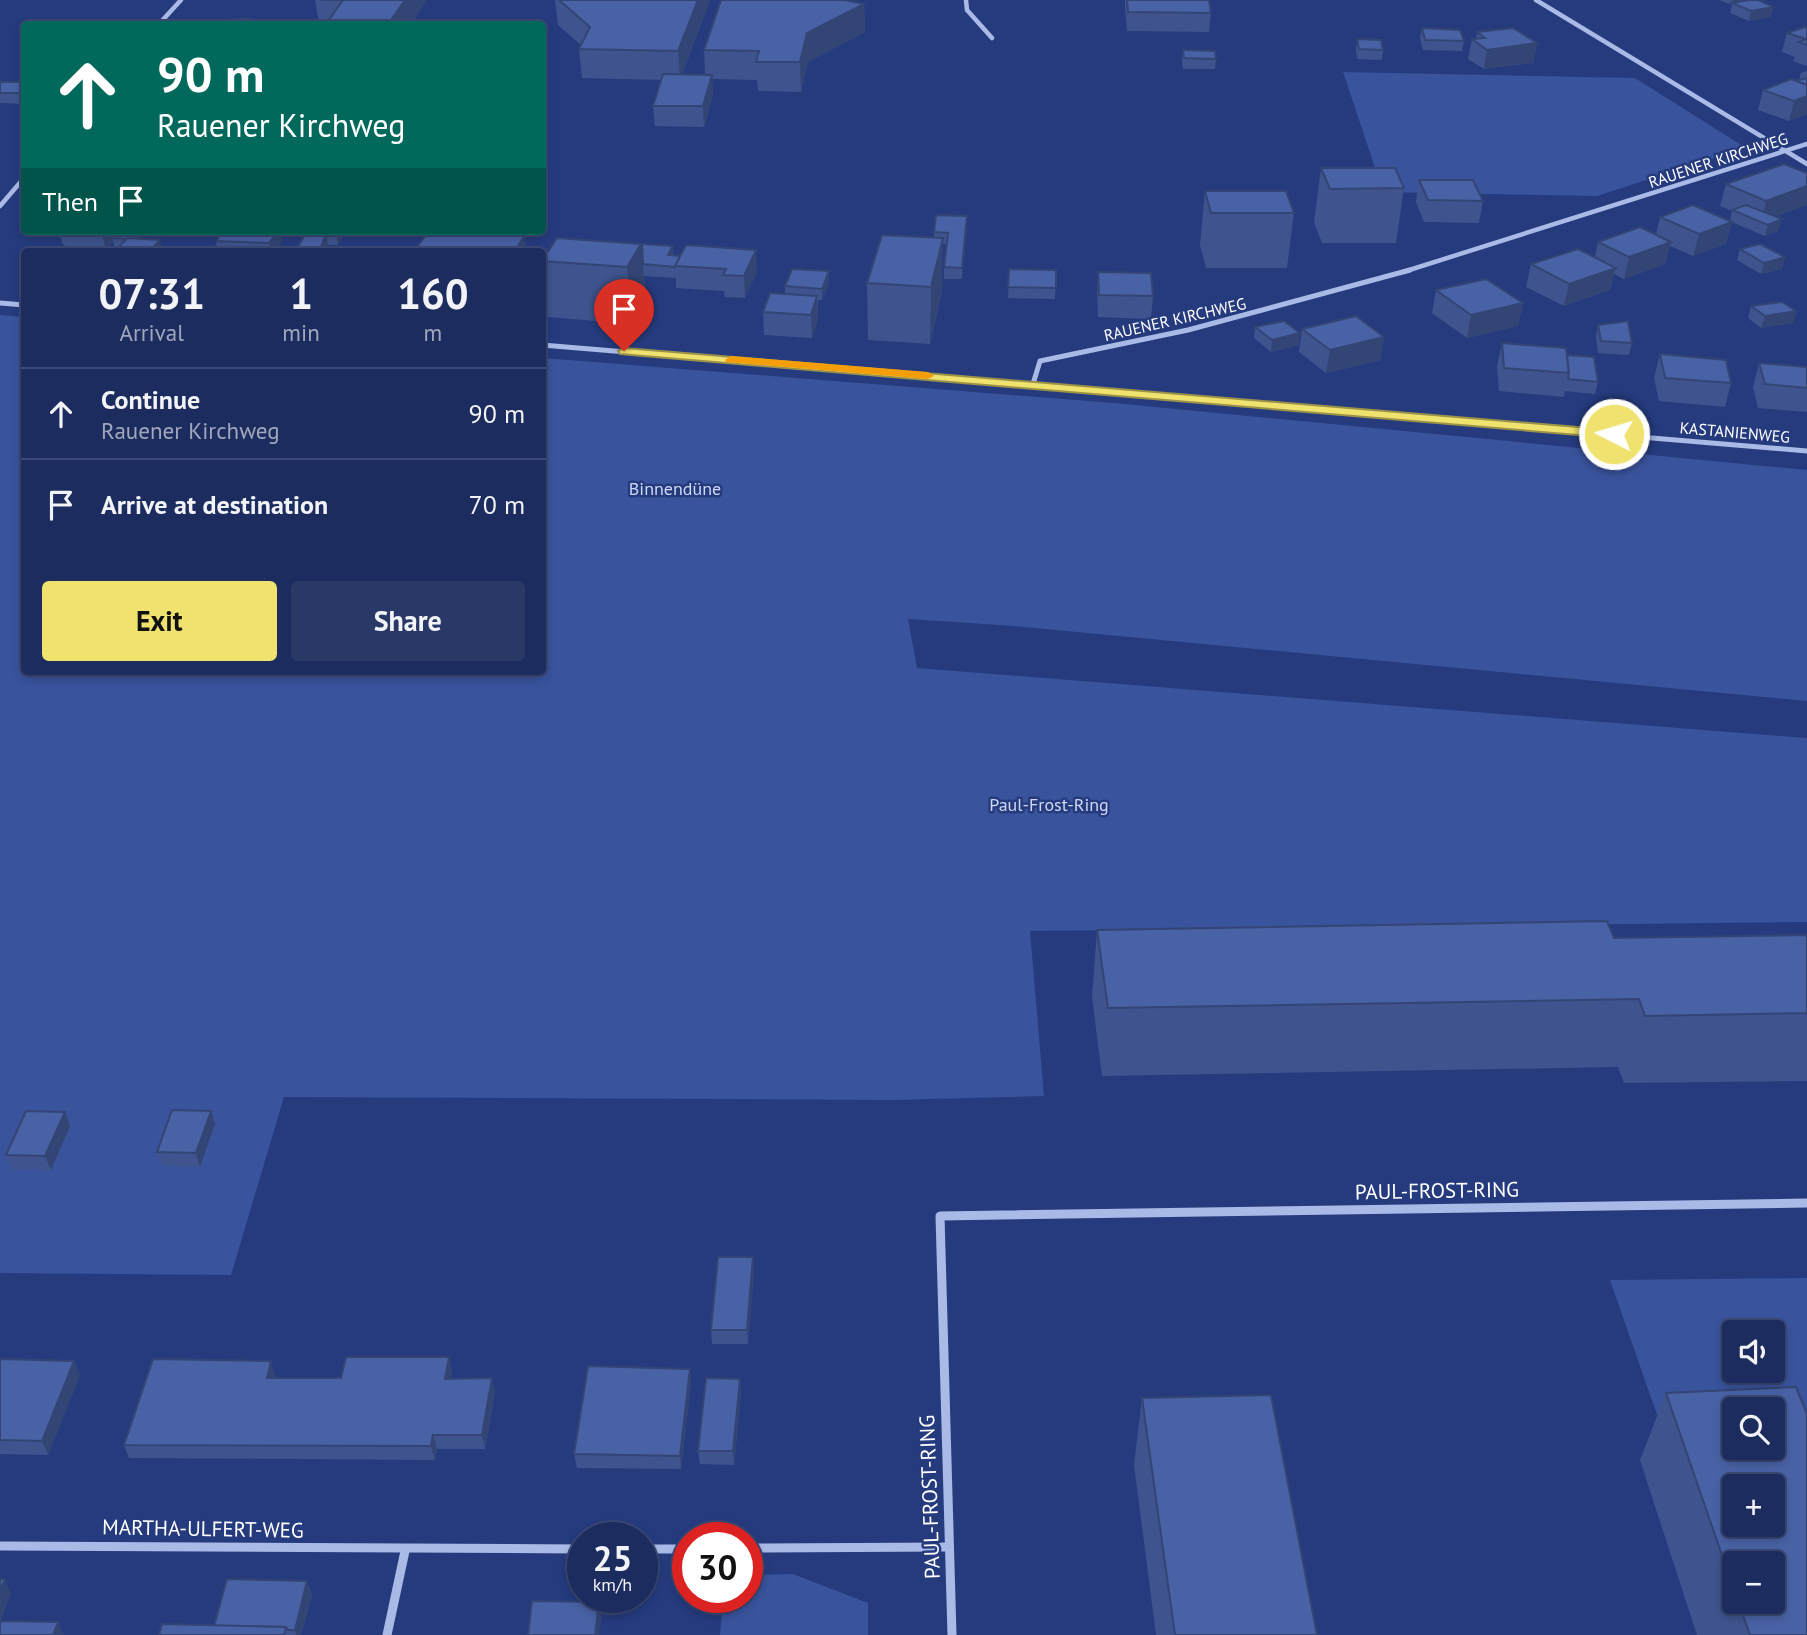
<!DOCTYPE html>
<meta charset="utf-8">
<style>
body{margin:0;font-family:"PT Sans",sans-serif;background:#293867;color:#f1f3f6;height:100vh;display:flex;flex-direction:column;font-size:26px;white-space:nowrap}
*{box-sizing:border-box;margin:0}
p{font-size:23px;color:#a0a7bc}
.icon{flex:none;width:38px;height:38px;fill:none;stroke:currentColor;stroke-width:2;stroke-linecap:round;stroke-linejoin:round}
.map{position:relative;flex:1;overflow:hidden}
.details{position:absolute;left:21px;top:248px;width:525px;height:427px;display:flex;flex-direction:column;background:#1c2c5e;border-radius:7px;box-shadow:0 4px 10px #0003,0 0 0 2px #3a4873}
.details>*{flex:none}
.guide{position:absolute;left:21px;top:21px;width:525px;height:214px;border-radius:7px;box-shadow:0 4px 10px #0003,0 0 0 2px #3a4873;background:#00695c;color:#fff;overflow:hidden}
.controls{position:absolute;left:1722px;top:1320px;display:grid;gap:14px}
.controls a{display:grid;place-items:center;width:63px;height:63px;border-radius:7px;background:#1c2c5e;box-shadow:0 4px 10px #0003,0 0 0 2px #3a4873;font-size:35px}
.speed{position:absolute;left:567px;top:1522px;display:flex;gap:14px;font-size:35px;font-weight:700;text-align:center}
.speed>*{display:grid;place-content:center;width:91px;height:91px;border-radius:50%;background:#1c2c5e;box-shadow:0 4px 10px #0003,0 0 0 2px #3a4873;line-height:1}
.speed small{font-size:18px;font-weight:400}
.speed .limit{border:10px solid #d22;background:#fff;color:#111}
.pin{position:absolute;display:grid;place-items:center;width:60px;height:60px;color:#fff;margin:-72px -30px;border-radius:50% 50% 50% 0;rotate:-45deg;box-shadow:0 0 7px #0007}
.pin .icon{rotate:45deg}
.me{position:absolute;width:77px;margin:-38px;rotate:275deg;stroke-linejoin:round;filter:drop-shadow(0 0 5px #0008)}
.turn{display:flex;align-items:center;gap:24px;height:147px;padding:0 21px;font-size:32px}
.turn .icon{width:91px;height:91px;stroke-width:2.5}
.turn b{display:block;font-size:49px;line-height:60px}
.then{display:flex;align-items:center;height:66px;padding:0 21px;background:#0003;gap:14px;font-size:26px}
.eta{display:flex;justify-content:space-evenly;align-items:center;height:119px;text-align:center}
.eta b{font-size:42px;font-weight:700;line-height:49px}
.primary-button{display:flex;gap:14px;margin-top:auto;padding:14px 21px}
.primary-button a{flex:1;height:80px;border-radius:7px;background:#efe26f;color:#111;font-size:28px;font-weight:700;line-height:80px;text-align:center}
.primary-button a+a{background:#293867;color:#f1f3f6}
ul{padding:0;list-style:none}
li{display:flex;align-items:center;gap:21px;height:91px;padding:0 21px;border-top:2px solid #3a4873}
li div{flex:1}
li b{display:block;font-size:26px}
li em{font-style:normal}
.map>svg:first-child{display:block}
.green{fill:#39539c;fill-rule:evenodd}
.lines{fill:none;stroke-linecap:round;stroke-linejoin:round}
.minor-far2{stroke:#aabae6;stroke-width:4.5}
.minor-far1{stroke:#aabae6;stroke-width:5}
.minor{stroke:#aabae6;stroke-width:9}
.wall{fill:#3f548e;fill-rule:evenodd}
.shaded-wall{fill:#334574}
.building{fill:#4962a5;stroke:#334574;stroke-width:2;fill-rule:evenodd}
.route{fill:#efe26f;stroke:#9b9348;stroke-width:2}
.slow{fill:#f59e0b}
.labels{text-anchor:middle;stroke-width:5;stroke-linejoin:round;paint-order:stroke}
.far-street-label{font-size:16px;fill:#fff;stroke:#253b7e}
.park-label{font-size:18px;fill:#ced8f5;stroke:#253b7e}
.near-street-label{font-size:21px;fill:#fff;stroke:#253b7e}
</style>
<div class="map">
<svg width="1807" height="1635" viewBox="0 0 1807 1635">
<rect width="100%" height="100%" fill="#253b7e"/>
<g class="green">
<polygon points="1343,72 1635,78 1746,148 1597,196 1383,192"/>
<polygon points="0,315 24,317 24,672 542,672 543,358 1114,403 1807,470 1807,701 1014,626 908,619 917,668 1807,738 1807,922 1030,931 1044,1096 893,1100 284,1097 231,1275 0,1273"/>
<path d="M1807,1278V1540L1772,1451L1670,1452L1610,1280ZM1734,1332H1773V1370H1734ZM1734,1409H1773V1447H1734Z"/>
<polygon points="793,1574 868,1603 868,1635 720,1635 723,1603 729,1598 747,1598 747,1580 753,1575"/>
</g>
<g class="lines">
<g class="minor-far2">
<polyline points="966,0 967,10 992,38"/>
<polyline points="1536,0 1807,164"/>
<polyline points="159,24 181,0"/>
<polyline points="0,206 24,178"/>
<polyline points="1403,272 1807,144"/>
</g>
<g class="minor-far1">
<polyline points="0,303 24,305"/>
<polyline points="542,345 1807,451"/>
<polyline points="1033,384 1040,361 1188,330 1410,270"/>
</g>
<g class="minor">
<polyline points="0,1546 583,1549"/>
<polyline points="747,1548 948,1547"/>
<polyline points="642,1549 688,1549"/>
<polyline points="387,1635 405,1551"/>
<polyline points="952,1635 940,1216 1807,1203"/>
</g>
</g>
<g class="wall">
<polygon points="315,0 427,0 411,24 319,24"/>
<polygon points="555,0 710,0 682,75 705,75 704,50 864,4 865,32 808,62 801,92 758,91 757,80 712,79 713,95 704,127 655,126 653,106 662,80 582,78 579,49 581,45 558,25"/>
<polygon points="1125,0 1209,0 1211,13 1209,32 1127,31 1125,8"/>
<polygon points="1719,0 1758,0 1771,17 1749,21 1730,13 1732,5"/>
<polygon points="1422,28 1464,41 1462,51 1423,50 1420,38"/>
<polygon points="1807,28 1807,66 1793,61 1795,57 1782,52 1787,33"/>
<polygon points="1477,32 1537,43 1533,63 1484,69 1468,59 1472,39 1476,39"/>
<polygon points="1357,39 1383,50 1382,60 1357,59 1356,49"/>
<polygon points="1183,50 1216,59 1215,69 1183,69 1182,60"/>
<polygon points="1807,71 1807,114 1789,121 1758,110 1763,90 1799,80 1801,73"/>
<polygon points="0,82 24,82 24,104 0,103"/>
<polygon points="1784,164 1776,217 1778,231 1765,236 1732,222 1726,244 1693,256 1670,246 1665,264 1624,279 1614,274 1610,290 1564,306 1526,287 1531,264 1595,257 1598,242 1656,235 1660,217 1730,221 1732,211 1720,206 1726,184"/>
<polygon points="1321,168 1404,188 1396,243 1322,243 1314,222"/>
<polygon points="1419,180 1483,201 1479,223 1424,222 1416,202"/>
<polygon points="1205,191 1294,213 1287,268 1206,268 1200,245"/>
<polygon points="967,227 962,279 944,279 944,267 947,244 942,244 942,293 930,344 868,340 867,283 934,237 934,232"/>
<polygon points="59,231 147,231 116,249 115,249 113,241 106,250 70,250 62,243"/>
<polygon points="307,231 342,231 343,236 338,245 328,245"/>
<polygon points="283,240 274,252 205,252 217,247 216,241"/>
<polygon points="526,246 523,252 416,252 415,250"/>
<polygon points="1740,249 1785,257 1782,269 1761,274 1737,260"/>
<polygon points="674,255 757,272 745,298 725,297 724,291 676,288 676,278 644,276 646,300 632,324 548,317 542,260"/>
<polygon points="1009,269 1056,270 1055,299 1008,298"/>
<polygon points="1098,272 1153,296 1151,319 1098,317 1097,294"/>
<polygon points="829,283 822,300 818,300 818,319 812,338 764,335 763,312 785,294 785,286"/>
<polygon points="1436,290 1523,303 1518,326 1467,338 1432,313"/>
<polygon points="1751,306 1796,311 1793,323 1761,328 1748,318"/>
<polygon points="1598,325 1632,343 1629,355 1598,353 1596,337"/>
<polygon points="1255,327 1299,345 1271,352 1254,338"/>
<polygon points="1302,329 1381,360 1326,373 1299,352"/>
<polygon points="1502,343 1567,355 1598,382 1595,394 1565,391 1564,397 1499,391 1497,366"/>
<polygon points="1660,354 1731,383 1725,407 1659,401 1654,378"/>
<polygon points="1759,363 1807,367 1807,412 1758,408 1753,387"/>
<polygon points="1097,930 1614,938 1807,935 1807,1081 1624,1083 1618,1067 1102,1076 1092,997"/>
<polygon points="211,1111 215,1124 200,1167 162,1166 157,1152"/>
<polygon points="65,1112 70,1126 51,1170 12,1169 6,1155"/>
<polygon points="753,1257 754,1271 748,1344 712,1344 711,1330"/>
<polygon points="449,1357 452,1371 451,1379 495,1392 485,1449 437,1449 435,1460 129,1458 124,1445 275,1375 275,1378 341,1378"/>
<polygon points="0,1359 80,1375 48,1455 0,1454"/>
<polygon points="690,1369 691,1382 681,1469 577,1468 574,1454"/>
<polygon points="741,1393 734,1465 700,1464 698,1451"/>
<path d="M1666,1393L1807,1635H1697L1640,1460ZM1734,1563L1773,1601H1734Z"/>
<polygon points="1142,1398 1317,1635 1156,1635 1134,1465"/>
<polygon points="307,1581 312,1595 301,1635 159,1635 214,1626"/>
</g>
<g class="shaded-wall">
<polygon points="405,0 427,0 411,24 388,24"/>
<polygon points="698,0 710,0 680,80 678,51"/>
<polygon points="1732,0 1756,0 1732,3 1732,5 1731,5"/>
<polygon points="864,4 865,32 808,62 801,92 800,62 807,33"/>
<polygon points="1774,7 1771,17 1749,21 1751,11"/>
<polygon points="1537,43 1533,63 1484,69 1487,50"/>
<polygon points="712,75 713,95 704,127 703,106"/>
<polygon points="1807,96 1807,114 1789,121 1794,101"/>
<polygon points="1807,186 1807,205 1762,222 1761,222 1766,201"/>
<polygon points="967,216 967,227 962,279 962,268"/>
<polygon points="1782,219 1778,231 1765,236 1768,225"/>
<polygon points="1732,222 1726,244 1693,256 1699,234"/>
<polygon points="101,231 121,231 112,238 113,241 106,250"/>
<polygon points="136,231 147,231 133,250 130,239"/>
<polygon points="279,231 281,231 283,240 274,252 271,252 269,243"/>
<polygon points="337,231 342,231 343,236 338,245 336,234"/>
<polygon points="326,234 328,245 325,252 319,252"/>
<polygon points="525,235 526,246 523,252 514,252"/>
<polygon points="943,238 942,293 930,344 931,287"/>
<polygon points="160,240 162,252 153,247"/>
<polygon points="1671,242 1665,264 1624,279 1629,257"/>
<polygon points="641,244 646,300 632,324 627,267"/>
<polygon points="673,246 674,257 668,255"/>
<polygon points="756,250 757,272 745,298 744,276"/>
<polygon points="1785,257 1782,269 1761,274 1764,263"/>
<polygon points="1616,268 1610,290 1564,306 1569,284"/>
<polygon points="829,271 829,283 822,300 822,289"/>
<polygon points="817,296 818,319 812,338 811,315"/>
<polygon points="1523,303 1518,326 1467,338 1471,315"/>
<polygon points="1796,311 1793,323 1761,328 1765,316"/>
<polygon points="1300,333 1299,345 1271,352 1272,340"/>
<polygon points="1384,337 1381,360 1326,373 1330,350"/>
<polygon points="211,1111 215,1124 200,1167 196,1153"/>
<polygon points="65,1112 70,1126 51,1170 45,1156"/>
<polygon points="753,1257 754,1271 748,1344 747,1330"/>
<polygon points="449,1357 452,1371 448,1393 445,1379"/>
<polygon points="74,1361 80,1375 48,1455 42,1441"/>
<polygon points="271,1361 275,1375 271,1391 267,1378"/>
<polygon points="690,1369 691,1382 681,1469 680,1456"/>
<polygon points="492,1378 495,1392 485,1449 482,1435"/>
<polygon points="740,1379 741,1393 734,1465 733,1451"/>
<polygon points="433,1435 437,1449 435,1460 431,1446"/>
<polygon points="5,1579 11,1593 0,1623 0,1591"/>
<polygon points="307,1581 312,1595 301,1635 296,1635 295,1630"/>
<polygon points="599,1602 602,1615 599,1635 595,1635"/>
<polygon points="58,1622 64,1635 53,1635"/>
</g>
<g class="building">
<polygon points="321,0 405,0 388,24 326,24 343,0"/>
<polygon points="559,0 698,0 678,51 579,49 590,27"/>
<polygon points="721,0 844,0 864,4 807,33 800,62 756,62 759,51 704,50"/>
<polygon points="1127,0 1209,0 1211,13 1128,12"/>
<polygon points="1749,0 1758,0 1774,7 1751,11 1732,3"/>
<polygon points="248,18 261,24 217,24 219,21"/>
<polygon points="1805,27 1807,28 1807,45 1799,42 1806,39 1787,33"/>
<polygon points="1422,28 1460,30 1464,41 1425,40"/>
<polygon points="1513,28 1537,43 1487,50 1472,39 1485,38 1477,32"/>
<polygon points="1357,39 1381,40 1383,50 1359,49"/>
<polygon points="1183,50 1215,51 1216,59 1184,58"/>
<polygon points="663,74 712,75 703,106 653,106"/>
<polygon points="1807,78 1807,85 1795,81"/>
<polygon points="1791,79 1807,85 1807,96 1794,101 1763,90"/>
<rect x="0" y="82" width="24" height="11"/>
<polygon points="1784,164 1807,173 1807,186 1766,201 1726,184"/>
<polygon points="1321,168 1395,168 1404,188 1330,189"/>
<polygon points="1419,180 1473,180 1483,201 1428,200"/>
<polygon points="1205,191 1286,191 1294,213 1211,213"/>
<polygon points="1693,205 1732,222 1699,234 1660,217"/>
<polygon points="1746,205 1782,219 1768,225 1732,210"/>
<polygon points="936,215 967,216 962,268 944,267 948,233 934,232"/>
<polygon points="1640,227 1671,242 1629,257 1598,242"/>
<polygon points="118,231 136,231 130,239 112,238"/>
<polygon points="224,231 279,231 269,243 216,241"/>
<polygon points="307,231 337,231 336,234 326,234 319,252 295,252"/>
<polygon points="429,231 467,231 525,235 514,252 446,252 415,250"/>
<polygon points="882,235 943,238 931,287 867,283"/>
<polygon points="127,238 160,240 153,247 172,248 169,252 114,252"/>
<polygon points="557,238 641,244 627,267 542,261"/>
<polygon points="642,244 673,246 668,255 680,256 675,267 643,264"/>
<polygon points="1760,244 1785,257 1764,263 1740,249"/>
<polygon points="686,245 756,250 744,276 723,275 726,269 675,266"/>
<polygon points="210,247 234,248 231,252 205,252"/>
<polygon points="1578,249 1616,268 1569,284 1531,264"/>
<polygon points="792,269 829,271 822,289 785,286"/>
<polygon points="1009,269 1056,270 1056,288 1008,287"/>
<polygon points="1098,272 1151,273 1153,296 1099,295"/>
<polygon points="1486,279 1523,303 1471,315 1436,290"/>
<polygon points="770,293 817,296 811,315 763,312"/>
<polygon points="1782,302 1796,311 1765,316 1751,306"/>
<polygon points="1356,316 1384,337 1330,350 1302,329"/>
<polygon points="1284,321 1300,333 1272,340 1255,327"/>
<polygon points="1628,321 1632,343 1601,341 1598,325"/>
<polygon points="1502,343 1566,348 1569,373 1504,368"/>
<polygon points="1660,354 1726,360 1731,383 1665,378"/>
<polygon points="1567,355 1594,357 1598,382 1568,379 1569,373"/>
<polygon points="1759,363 1807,367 1807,388 1765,384"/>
<polygon points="1607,921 1614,938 1807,935 1807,1013 1645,1016 1639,999 1108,1008 1097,930"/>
<polygon points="172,1110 211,1111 196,1153 157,1152"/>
<polygon points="26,1111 65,1112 45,1156 6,1155"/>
<polygon points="718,1257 753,1257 747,1330 711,1330"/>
<polygon points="346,1357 449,1357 445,1379 492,1378 482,1435 433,1435 431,1446 124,1445 153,1359 271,1361 267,1378 341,1378"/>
<polygon points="0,1359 74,1361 42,1441 0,1440"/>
<polygon points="588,1366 690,1369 680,1456 574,1454"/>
<polygon points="706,1378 740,1379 733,1451 698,1451"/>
<path d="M1796,1387L1807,1414V1635H1750L1738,1601H1773V1563H1734V1590L1666,1393ZM1734,1409H1773V1447H1734ZM1734,1486H1773V1524H1734Z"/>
<polygon points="1271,1395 1317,1635 1175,1635 1142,1398"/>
<polygon points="0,1579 5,1579 0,1591"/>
<polygon points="227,1579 307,1581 295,1630 288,1630 286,1627 214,1626"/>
<polygon points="532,1601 599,1602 595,1635 528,1635"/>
<polygon points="0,1621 58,1622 53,1635 0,1635"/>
<polygon points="162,1624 286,1627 284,1635 159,1635"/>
</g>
<polygon class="route" points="624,348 1614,430 1620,434 1614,438 620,354 618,351"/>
<polygon class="slow" points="731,356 928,372 934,376 928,379 726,362 725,360"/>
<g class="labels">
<g class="far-street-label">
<text transform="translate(1718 160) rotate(-18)" y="6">RAUENER KIRCHWEG</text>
<text transform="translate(1175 319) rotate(-13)" y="6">RAUENER KIRCHWEG</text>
<text transform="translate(1735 432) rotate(5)" y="6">KASTANIENWEG</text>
</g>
<g class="park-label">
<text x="675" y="495">Binnendüne</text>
<text x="1049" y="811">Paul-Frost-Ring</text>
</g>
<g class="near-street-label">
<text transform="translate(1437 1191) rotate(-1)" y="7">PAUL-FROST-RING</text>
<text transform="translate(930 1497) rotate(-92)" y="7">PAUL-FROST-RING</text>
<text transform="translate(203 1529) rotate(1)" y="7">MARTHA-ULFERT-WEG</text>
</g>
</g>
</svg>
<div class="controls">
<a><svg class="icon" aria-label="sound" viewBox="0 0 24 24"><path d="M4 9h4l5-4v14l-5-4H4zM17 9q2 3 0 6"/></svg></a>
<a><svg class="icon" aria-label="search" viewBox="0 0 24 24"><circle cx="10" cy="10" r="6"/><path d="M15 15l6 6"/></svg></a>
<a>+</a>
<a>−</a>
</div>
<div class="speed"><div>25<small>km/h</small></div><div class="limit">30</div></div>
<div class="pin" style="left:624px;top:351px;background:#d93025"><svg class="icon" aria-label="arrive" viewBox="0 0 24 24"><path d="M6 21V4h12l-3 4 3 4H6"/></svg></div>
<svg class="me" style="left:1614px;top:434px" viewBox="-20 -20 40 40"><circle r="17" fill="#efe26f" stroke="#fff" stroke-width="3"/><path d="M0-11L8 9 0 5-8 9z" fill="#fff"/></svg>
<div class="guide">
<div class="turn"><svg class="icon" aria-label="ahead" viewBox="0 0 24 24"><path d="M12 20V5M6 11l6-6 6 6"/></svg><div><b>90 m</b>Rauener Kirchweg</div></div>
<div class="then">Then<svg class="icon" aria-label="arrive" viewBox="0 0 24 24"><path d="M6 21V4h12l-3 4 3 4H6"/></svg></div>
</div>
<section class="details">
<div class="eta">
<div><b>07:31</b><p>Arrival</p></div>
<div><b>1</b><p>min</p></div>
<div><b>160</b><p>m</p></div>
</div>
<ul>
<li><svg class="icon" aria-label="ahead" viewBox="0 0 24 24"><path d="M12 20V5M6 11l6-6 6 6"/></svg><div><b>Continue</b><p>Rauener Kirchweg</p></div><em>90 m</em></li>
<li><svg class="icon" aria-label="arrive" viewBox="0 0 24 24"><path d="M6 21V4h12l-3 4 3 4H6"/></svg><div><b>Arrive at destination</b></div><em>70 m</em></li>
</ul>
<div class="primary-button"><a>Exit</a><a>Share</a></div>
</section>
</div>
